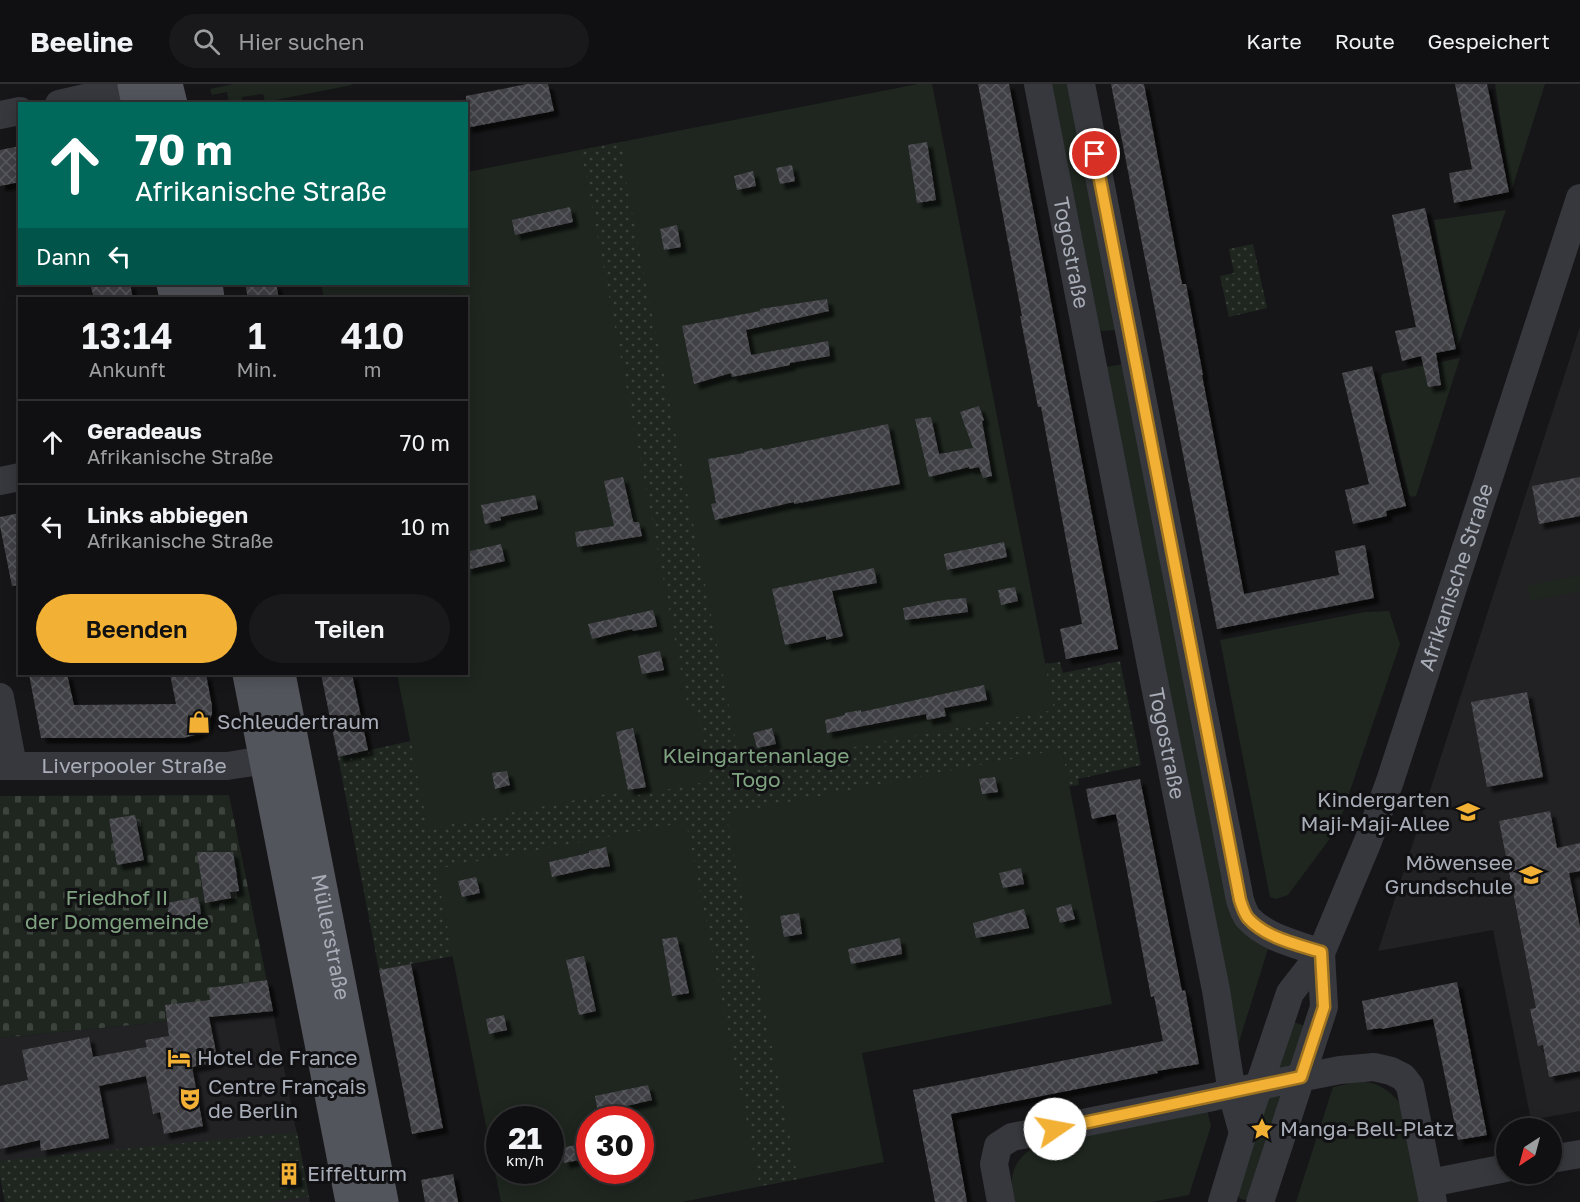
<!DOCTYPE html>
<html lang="de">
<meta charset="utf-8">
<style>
body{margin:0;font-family:"Golos Text",sans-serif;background:#19191b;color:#f1f3f6;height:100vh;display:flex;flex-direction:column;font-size:22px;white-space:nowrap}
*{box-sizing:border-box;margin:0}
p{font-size:20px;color:#9c9d9f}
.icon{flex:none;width:33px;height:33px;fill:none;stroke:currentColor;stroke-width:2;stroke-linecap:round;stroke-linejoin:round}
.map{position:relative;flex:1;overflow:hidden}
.details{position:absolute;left:18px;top:213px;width:450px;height:378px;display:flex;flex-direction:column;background:#101012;border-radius:0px;box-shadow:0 3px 15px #0003,0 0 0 2px #303032}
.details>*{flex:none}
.top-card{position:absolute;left:18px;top:18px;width:450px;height:183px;border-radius:0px;box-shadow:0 3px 15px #0003,0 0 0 2px #303032;background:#00695c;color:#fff;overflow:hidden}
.needle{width:39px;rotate:216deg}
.fabs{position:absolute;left:1496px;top:1034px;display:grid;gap:12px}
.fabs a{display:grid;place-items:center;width:66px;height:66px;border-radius:50%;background:#101012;box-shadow:0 3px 15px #0003,0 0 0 2px #303032;font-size:30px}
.speed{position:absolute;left:486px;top:1022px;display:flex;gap:12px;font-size:30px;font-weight:700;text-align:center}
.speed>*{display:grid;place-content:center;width:78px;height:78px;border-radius:50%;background:#101012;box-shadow:0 3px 15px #0003,0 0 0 2px #303032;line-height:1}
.speed small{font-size:15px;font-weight:400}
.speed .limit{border:9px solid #d22;background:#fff;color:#111}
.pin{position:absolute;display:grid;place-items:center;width:51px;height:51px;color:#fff;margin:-26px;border:3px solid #fff;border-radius:50%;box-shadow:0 2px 6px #0007}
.me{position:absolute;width:66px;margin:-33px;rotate:78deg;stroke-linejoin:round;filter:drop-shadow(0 0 4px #0008)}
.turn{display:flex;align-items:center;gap:21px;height:126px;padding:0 18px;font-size:27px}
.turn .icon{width:78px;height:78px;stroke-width:2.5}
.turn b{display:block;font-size:42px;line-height:51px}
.then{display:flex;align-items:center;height:57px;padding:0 18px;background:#0003;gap:12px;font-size:22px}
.eta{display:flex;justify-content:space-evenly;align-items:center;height:102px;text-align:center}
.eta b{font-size:36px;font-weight:600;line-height:42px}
.cta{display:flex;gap:12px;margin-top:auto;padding:12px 18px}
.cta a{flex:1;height:69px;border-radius:36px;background:#f2b134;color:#111;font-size:24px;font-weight:600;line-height:69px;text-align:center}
.cta a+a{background:#19191b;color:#f1f3f6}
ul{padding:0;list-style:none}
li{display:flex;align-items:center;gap:18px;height:84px;padding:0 18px;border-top:2px solid #303032}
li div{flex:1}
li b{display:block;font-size:22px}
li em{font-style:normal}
header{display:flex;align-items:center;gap:36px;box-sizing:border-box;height:84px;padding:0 30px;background:#101012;border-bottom:2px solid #303032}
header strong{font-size:28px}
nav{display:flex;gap:33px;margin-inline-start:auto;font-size:21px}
.search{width:420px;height:54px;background:#19191b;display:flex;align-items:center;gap:15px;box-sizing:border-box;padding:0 21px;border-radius:33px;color:#9c9d9f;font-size:22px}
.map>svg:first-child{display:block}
.built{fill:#222225}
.green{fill:#1e261f;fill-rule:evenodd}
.cemetery{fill:url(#cemetery-stones)}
.park{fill:url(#park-dots)}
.building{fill:url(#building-cross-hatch);filter:url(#shadow)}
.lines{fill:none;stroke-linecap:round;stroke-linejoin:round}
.minor{stroke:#37383d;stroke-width:28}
.major{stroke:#53555c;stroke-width:33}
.route-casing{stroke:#9d7322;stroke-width:15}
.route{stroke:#f2b134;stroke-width:10}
.labels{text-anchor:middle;stroke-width:6;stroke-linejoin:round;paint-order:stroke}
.street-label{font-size:21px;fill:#a8adb8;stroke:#111113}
.poi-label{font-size:21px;fill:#a8adb8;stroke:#111113;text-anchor:start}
.park-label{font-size:21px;fill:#7fa381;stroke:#111113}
</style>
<header>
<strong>Beeline</strong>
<div class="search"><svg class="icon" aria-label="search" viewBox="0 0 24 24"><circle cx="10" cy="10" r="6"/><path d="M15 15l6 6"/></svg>Hier suchen</div>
<nav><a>Karte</a><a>Route</a><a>Gespeichert</a></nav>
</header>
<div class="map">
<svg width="1580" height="1118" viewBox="0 0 1580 1118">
<defs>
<pattern id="cemetery-stones" width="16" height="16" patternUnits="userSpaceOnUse" patternTransform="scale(1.5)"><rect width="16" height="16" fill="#1e261f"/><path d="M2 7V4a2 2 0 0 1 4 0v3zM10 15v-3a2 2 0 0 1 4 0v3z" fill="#3c433d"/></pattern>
<pattern id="park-dots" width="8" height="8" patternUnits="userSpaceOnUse" patternTransform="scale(1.5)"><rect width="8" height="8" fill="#1e261f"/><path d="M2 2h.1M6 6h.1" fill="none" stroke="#3c433d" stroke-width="1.8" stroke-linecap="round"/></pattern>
<pattern id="building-cross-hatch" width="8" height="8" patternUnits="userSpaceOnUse" patternTransform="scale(1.5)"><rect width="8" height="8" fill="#404145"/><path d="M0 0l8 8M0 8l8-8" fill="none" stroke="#595a5e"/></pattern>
<filter id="shadow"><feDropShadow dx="5.5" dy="5.5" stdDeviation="1.5" flood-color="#0009"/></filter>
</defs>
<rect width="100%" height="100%" fill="#161618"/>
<g class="built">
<polygon points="1580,243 1580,1027 1531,1036 1493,846 1378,867"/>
<polygon points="273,927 310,1118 5,1118 0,1093 0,954"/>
</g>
<g class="green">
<polygon points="233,0 351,0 352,1 265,18 263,10 242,13 243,20 229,19 227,8 212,11 210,5"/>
<path d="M918,0H932L1112,920L862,969L884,1078L682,1118H501L397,590H466V214H324L321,200H466L467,88ZM500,1035H550V1086H500ZM590,1035H640V1086H590Z"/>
<polygon points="1051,0 1069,0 1117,246 1100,247"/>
<polygon points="1495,0 1545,0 1511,108"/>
<polygon points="1506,126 1457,265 1434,136"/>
<polygon points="1460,274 1416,412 1412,413 1409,411 1381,294 1382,290"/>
<polygon points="1123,280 1229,824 1268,865 1238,961 1106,283"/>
<polygon points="1580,491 1580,507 1531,517 1527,502"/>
<polygon points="1389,527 1400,560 1337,745 1288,811 1276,815 1270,813 1220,556 1365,528"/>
<polygon points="1294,938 1305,942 1291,986 1279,985"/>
<path d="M1360,997C1378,999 1388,1005 1399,1018L1422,1118H1296L1333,1003Z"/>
<polygon points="1280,1012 1247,1115 1244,1116 1241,1115 1238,1112 1239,1108 1269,1013"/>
<path d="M1207,1026L1211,1042L1189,1111L1152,1118H1013C1010,1088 1011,1081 1035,1061Z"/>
</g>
<polygon class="cemetery" points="229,711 273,927 0,954 0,712"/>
<g class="park">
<polygon points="622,58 626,81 623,82 741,684 1054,626 1045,580 1060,578 1063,589 1120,577 1141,681 1078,695 1079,701 1069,702 1062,665 726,730 798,1095 760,1102 686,738 436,785 453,872 379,886 338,673 411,657 428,745 617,708 618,715 711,697 698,626 687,618 581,66"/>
<polygon points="1253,160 1267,224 1229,233 1220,192 1234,189 1229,165"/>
<polygon points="297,1048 309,1113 264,1118 5,1118 0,1093 0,1077"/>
</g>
<g class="building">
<polygon points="527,0 548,0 554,27 466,44 466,12"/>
<polygon points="978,0 1009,0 1118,565 1066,575 1060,545 1082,540 1041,323 1038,323 1020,232 1022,232"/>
<polygon points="1111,0 1144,0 1182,200 1186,200 1203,291 1202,291 1244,510 1339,491 1335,467 1365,461 1374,514 1217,545"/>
<polygon points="1455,0 1487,0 1509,108 1454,119 1449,89 1472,85"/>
<polygon points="927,58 936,116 917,119 908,61"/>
<polygon points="20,62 20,98 0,102 0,66"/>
<polygon points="792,81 795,97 780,100 776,84"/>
<polygon points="753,87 756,102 737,106 734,92"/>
<polygon points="570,123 573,138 515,151 512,136"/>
<polygon points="1425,124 1456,265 1436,269 1441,301 1428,303 1421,272 1402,277 1395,247 1416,243 1392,131"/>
<polygon points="677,141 681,163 664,166 660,145"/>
<polygon points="90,200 130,200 133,214 94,214"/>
<polygon points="245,200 276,200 279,214 248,214"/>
<polygon points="827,215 829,227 746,246 751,271 828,257 830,272 790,279 790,281 732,293 731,289 694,300 682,242 760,227 760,225"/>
<polygon points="1372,282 1406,422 1386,427 1387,432 1353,440 1345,406 1369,400 1342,289"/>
<polygon points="979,322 984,336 982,337 992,392 983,394 979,383 969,385 969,383 929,393 915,335 931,333 939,370 973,364 960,328"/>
<polygon points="888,340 900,400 794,420 794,418 715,436 711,420 716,419 708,375 744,369 744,368 762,364 763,366"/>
<polygon points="623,393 633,437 634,438 639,438 642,452 577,463 575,448 614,442 604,397"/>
<polygon points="1580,393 1580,432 1539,440 1532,402"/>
<polygon points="535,411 538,425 500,433 501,436 485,440 481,421"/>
<polygon points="20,429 20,501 12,502 0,442 0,433"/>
<polygon points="1004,458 1007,473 947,486 944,470"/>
<polygon points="501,460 505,477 466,486 466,468"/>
<polygon points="874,484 877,499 832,507 843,552 826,556 826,552 785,561 772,505"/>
<polygon points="1015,503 1018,517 1001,521 998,506"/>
<polygon points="966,514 968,528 905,536 903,524 944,516"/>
<polygon points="653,526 657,542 655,543 633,547 632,545 592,555 588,540"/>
<polygon points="660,567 664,586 642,590 638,572"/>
<polygon points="29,590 67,590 74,621 176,620 170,590 206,590 212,622 212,630 206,644 203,646 195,651 183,654 41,654"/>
<polygon points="321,590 352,590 368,666 338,673"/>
<polygon points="984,601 987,616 944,624 946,632 927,636 926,630 827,649 825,636 845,631 845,629 861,626 861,628"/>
<polygon points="1527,608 1543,693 1487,703 1471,618"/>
<polygon points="633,644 646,703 628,706 616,648"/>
<polygon points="772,644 776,660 757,664 753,649"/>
<polygon points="507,687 510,701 495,705 492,689"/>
<polygon points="995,693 998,708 982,710 979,695"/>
<polygon points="1140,695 1182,907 1185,906 1199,980 1157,987 1158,989 951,1030 967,1118 935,1118 913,1006 1163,957 1154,912 1151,913 1116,730 1092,735 1086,705"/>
<polygon points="1550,727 1557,764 1580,759 1580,787 1569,789 1580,843 1580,987 1549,993 1543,961 1538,962 1530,925 1536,924 1499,737"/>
<polygon points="135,731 144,776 117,781 109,735"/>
<polygon points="606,763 610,782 593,785 592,784 552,793 549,778 589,769 589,767"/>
<polygon points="197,768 233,768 239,807 230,808 231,814 205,819"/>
<polygon points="1021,784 1024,800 1003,804 999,789"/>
<polygon points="476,793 480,809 462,813 458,797"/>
<polygon points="198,813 201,830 169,835 167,819"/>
<polygon points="1071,820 1075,835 1060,839 1056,824"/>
<polygon points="1024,825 1029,844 976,854 973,839"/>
<polygon points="799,829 802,850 784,853 780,832"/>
<polygon points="677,853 689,909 672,912 662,855"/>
<polygon points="900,854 902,870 851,880 848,865"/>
<polygon points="584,872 596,927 579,931 566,876"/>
<polygon points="411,880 443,1044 412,1050 379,886"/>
<polygon points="267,896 273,927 209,933 218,978 192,983 203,1042 164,1050 160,1028 153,1030 146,992 99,1002 109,1054 41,1067 40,1056 0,1065 0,1002 28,996 22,966 89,953 93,973 147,963 145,956 169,952 165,921 210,916 209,904"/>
<polygon points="1457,898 1487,1051 1458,1056 1433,935 1382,945 1381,944 1367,946 1362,917"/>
<polygon points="504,931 507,946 489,950 486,935"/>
<polygon points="648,1001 652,1016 598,1029 595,1012"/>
<polygon points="580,1060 584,1075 564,1079 561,1064"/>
<polygon points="295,1080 298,1098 282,1100 279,1083"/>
<polygon points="453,1090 458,1118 425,1118 421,1096"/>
</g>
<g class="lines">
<g class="minor">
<path id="s1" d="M1038,0L1157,612L1216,906L1232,1009L1243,1049"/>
<path d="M1081,0L1240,816C1242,822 1244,829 1248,834C1266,854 1297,860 1321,869"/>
<polyline points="59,20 145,0"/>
<polyline points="0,31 20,27"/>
<polyline points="0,397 20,393"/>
<polyline points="0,613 13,682"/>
<path id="s2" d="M0,682H227L266,676"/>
<polyline points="1551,1075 1580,1070"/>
<polyline points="1430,1099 1506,1084"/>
<polyline points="1001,1118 994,1080 998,1062 1012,1053 1213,1013 1259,1002 1340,986 1374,983 1391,987 1403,993 1410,1002 1433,1118"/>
<path id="s3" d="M1222,1118L1243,1049L1290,909L1321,869L1368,757L1390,697L1580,114"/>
<polyline points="1260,1118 1324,923 1321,869"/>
</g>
<g class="major">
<polyline points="134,0 138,20"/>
<polyline points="166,0 171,20"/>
<polyline points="173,200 176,214"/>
<polyline points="206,200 208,214"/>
<polyline points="249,590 352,1118"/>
<path id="s4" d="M279,590L382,1118"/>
</g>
</g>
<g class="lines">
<g class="route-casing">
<path id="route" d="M1055,1045L1301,993L1324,923L1321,868C1296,860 1266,854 1248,834C1244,829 1242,822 1240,816L1095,70"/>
</g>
<use href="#route" class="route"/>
</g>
<defs>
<g id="shop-bare" transform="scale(1.8)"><path d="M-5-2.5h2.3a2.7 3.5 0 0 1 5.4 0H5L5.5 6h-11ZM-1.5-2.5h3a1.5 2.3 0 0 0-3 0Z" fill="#f2b134" stroke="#111113" stroke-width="2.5" paint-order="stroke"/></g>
<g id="school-bare" transform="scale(1.8)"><path d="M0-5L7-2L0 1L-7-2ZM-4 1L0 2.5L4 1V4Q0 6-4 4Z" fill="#f2b134" stroke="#111113" stroke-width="2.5" paint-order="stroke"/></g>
<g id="hotel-bare" transform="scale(1.8)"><path d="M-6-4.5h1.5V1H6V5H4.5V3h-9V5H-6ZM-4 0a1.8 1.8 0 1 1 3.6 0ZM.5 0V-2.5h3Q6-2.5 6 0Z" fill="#f2b134" stroke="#111113" stroke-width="2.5" paint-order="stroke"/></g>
<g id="theatre-bare" transform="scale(1.8)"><path d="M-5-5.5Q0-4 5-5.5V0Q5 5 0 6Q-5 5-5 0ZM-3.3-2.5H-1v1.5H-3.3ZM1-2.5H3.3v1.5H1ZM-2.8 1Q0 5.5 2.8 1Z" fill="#f2b134" stroke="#111113" stroke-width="2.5" paint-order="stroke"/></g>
<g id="sight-bare" transform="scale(1.8)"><path d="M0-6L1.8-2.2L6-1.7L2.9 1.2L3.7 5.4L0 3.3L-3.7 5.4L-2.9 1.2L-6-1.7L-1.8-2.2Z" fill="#f2b134" stroke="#111113" stroke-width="2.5" paint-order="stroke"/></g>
<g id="building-bare" transform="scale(1.8)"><path d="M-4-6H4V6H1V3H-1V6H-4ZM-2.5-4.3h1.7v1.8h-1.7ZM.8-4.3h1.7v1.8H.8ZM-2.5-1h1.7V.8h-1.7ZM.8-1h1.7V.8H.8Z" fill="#f2b134" stroke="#111113" stroke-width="2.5" paint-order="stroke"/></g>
</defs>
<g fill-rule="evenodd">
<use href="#shop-bare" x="199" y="638"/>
<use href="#school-bare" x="1468" y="728"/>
<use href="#school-bare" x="1531" y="791"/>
<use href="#hotel-bare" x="179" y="974"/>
<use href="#theatre-bare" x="190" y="1015"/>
<use href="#sight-bare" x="1262" y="1045"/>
<use href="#building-bare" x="289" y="1090"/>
</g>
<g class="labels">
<g class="street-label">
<text dy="7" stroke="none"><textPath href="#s1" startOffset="172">Togostraße</textPath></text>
<text dy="7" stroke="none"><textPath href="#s3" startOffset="670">Afrikanische Straße</textPath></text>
<text dy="7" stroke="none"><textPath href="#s1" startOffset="672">Togostraße</textPath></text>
<text dy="7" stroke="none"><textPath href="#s2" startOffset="134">Liverpooler Straße</textPath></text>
<text dy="7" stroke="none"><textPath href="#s4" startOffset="268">Müllerstraße</textPath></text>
</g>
<g class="poi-label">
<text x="217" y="645">Schleudertraum</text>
<text x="1450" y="723" text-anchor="end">Kindergarten<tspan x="1450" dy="24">Maji-Maji-Allee</tspan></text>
<text x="1513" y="786" text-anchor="end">Möwensee<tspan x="1513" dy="24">Grundschule</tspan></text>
<text x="197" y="981">Hotel de France</text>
<text x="208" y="1010">Centre Français<tspan x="208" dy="24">de Berlin</tspan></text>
<text x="1280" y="1052">Manga-Bell-Platz</text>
<text x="307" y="1097">Eiffelturm</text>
</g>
<g class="park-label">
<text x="756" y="679">Kleingartenanlage<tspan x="756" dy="24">Togo</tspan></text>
<text x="117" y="821">Friedhof II<tspan x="117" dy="24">der Domgemeinde</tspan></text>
</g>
</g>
</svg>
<div class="fabs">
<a><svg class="needle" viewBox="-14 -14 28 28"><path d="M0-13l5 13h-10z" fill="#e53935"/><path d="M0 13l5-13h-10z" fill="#9c9d9f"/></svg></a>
</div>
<div class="speed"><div>21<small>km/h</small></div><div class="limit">30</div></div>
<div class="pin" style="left:1095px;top:70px;background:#d93025"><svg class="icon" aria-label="arrive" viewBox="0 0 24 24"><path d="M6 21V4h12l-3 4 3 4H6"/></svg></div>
<svg class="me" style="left:1055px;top:1045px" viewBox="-20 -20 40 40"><circle r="19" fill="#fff"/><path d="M0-13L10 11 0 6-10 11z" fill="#f2b134"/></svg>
<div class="top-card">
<div class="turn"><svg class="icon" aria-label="ahead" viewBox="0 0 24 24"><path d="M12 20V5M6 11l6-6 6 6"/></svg><div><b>70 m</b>Afrikanische Straße</div></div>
<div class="then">Dann<svg class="icon" aria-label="left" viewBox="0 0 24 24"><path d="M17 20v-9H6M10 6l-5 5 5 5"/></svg></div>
</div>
<section class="details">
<div class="eta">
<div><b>13:14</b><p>Ankunft</p></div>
<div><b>1</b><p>Min.</p></div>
<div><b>410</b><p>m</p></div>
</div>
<ul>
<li><svg class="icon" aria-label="ahead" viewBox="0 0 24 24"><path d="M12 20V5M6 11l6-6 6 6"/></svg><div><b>Geradeaus</b><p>Afrikanische Straße</p></div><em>70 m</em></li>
<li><svg class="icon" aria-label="left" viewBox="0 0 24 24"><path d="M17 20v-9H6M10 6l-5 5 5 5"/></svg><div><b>Links abbiegen</b><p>Afrikanische Straße</p></div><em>10 m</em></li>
</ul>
<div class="cta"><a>Beenden</a><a>Teilen</a></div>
</section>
</div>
